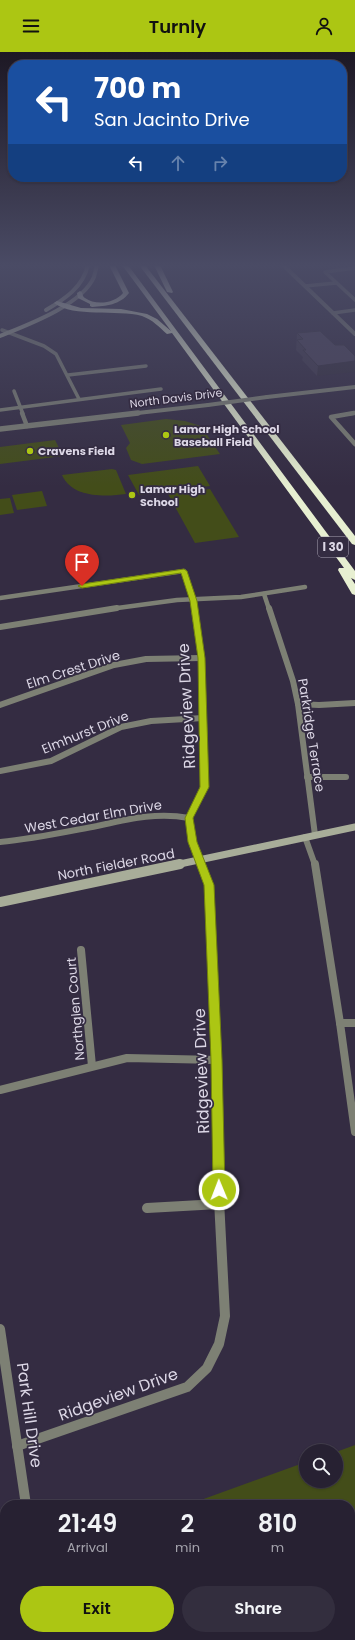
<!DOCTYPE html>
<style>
body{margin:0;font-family:Poppins,sans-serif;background:#332e3e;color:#f1f3f6;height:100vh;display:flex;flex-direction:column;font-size:15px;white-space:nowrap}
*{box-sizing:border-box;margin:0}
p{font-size:13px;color:#a4a3ac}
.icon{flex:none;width:22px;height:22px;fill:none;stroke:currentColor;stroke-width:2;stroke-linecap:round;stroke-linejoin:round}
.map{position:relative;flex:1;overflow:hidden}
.panel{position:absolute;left:0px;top:1448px;width:355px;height:140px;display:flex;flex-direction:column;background:#272132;border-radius:16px 16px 0 0;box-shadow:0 1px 3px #0004,0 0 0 1px #433e4d}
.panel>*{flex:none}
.top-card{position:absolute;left:8px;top:8px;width:339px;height:122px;border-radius:16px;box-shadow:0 1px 3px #0004,0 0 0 1px #433e4d;background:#1a4fa0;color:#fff;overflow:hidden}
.buttons{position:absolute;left:299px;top:1392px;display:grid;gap:8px}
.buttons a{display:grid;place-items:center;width:44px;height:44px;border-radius:50%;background:#272132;box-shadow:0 1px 3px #0004,0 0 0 1px #433e4d;font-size:20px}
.pin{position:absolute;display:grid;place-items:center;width:34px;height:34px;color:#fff;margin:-41px -17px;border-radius:50% 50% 50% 0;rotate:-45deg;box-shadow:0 0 4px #0007}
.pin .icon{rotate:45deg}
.me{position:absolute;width:44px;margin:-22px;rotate:359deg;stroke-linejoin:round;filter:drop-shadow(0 0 3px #0008)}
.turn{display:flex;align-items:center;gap:14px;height:84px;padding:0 20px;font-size:18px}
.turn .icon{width:52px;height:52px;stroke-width:2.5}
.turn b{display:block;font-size:28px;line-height:34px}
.lanes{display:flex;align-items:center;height:38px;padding:0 20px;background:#0003;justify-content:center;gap:20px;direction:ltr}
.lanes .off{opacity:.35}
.eta{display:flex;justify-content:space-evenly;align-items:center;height:68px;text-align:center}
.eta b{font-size:24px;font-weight:600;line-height:28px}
.cta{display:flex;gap:8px;margin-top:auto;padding:8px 20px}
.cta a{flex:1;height:46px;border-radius:24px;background:#acc613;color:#111;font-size:16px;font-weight:600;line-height:46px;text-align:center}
.cta a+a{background:#332e3e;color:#f1f3f6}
header{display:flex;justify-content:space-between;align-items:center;height:52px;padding:0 20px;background:#acc613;color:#111;font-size:18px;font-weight:600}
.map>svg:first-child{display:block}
.green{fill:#434d19}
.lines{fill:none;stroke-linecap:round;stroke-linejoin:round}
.minor-far4{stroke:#7d8074;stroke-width:3.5}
.minor-far3{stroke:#7d8074;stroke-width:4.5}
.minor-far2{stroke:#7d8074;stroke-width:6}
.minor-far1{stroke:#7d8074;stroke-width:8}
.minor{stroke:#7d8074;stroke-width:10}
.tertiary-far1{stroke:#7d8074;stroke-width:4}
.tertiary{stroke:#7d8074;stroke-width:5.5}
.secondary-far2{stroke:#a8ad99;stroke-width:4}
.secondary-far1{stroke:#a8ad99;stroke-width:7}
.secondary{stroke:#a8ad99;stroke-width:10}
.motorway{fill:#e7efd1;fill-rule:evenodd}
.tertiary-bridge{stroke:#7d8074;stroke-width:4}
.wall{fill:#40394d}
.shaded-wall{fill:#342e3e}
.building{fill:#4a4259;stroke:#342e3e}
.route{fill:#acc613;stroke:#70810c}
.poi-dot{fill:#acc613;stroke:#342c42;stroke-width:1.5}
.labels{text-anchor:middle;stroke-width:3.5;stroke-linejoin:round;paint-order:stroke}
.far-street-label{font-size:11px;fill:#dcd7e6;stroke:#342c42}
.far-poi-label{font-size:11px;font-weight:bold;fill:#dcd7e6;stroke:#342c42;text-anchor:start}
.shield{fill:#342c42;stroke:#aaa4b5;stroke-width:1}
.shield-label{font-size:12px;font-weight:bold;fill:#dcd7e6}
.street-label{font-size:13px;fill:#dcd7e6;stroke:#342c42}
.near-street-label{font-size:16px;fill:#dcd7e6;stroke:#342c42}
</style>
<header><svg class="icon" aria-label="menu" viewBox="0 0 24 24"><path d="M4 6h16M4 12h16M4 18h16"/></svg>Turnly<svg class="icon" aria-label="person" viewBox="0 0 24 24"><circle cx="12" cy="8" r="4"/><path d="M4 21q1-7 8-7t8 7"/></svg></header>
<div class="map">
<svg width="355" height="1588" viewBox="0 0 355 1588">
<rect width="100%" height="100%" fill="#342c42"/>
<g class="green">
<polygon points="166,367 185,369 201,374 220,402 142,412 131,408 126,396 130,391 121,373"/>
<polygon points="55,388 63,404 0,412 0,395"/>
<polygon points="198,414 210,434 139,443 128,423"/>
<path d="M112,417L116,418L126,442C105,445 72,446 62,423Z"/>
<polygon points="210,437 239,485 195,491 168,442"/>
<polygon points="42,439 47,454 17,458 12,443"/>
<polygon points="10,446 14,461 0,463 0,447"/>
<polygon points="355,1393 355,1588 136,1588 135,1583 350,1583 350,1453 187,1453 306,1410 306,1429 336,1429 336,1400"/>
</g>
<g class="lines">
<g class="minor-far4">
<polyline points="355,216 325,220 355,248"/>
<polyline points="305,234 336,231"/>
<polyline points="333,261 355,258"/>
<polyline points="2,278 44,294 56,302 79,347"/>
<polyline points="68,323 146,314"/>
<polyline points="14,339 23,362"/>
<polyline points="0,358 161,337"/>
<polyline points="348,362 355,361"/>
</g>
<g class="minor-far3">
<polyline points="22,361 27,374"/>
<polyline points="354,361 331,365 355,392"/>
<polyline points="264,542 269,557"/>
<polyline points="0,546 184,519 194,557"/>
<polyline points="110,557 177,548 241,545 305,535"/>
</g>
<g class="minor-far2">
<polyline points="194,556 201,606 205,735 189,766 192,790 201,813"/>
<polyline points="269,556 293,629 298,652 315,783"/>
<polyline points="0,575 117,556"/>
<polyline points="298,652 319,653 355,651"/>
<polyline points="0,653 114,613 146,607 201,606"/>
<polyline points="0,719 51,709 121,675 151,669 203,666"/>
<polyline points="307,725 346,725"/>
<polyline points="305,785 315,813"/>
<path d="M0,790C33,787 65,780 97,774C129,767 157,760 189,766"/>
</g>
<g class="minor-far1">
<polyline points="201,812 209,833 217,1008 219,1149"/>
<polyline points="315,812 340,971 355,1080"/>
<polyline points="81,898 92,1014"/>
<polyline points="340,971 355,971"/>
<polyline points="0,1038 127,1006 217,1008"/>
</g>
<g class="minor">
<polyline points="147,1156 219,1152"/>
<polyline points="0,1277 26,1453"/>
<polyline points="17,1394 187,1335 207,1316 219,1292 225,1264 219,1148"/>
<polyline points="41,1583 41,1588"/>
</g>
<g class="tertiary-far1">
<polyline points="283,213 355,282"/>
<polyline points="267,345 355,335"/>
<polyline points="129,362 208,353"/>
</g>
<polyline class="tertiary" points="0,377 138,361"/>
<g class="secondary-far2">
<path d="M46,258C65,247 83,235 88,213"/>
<path d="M0,284C27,273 82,253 94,225C95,221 96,217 97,213"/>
</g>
<polyline class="secondary-far1" points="175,813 355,775"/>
<polyline class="secondary" points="0,850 180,812"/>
<g class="motorway">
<path d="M109,213H115L129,241C120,253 106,254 92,255L90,254V252L78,246L77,241L80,239C84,241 81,243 85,246C96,254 115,251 123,241Z"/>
<path d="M122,213H128L355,519V528L351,526L355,532V543L352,542L338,518L339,516H344L172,281L167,282C159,275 153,268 142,264C117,257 74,266 54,251L57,249L81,256L121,257L147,262L157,267L171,279Z"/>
<polygon points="139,213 145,213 355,484 355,493 352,492"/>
<polygon points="154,213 160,213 173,240 172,241 167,240"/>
</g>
<polyline class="tertiary-bridge" points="208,353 267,345"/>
</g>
<polygon class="wall" points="297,281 335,293 317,324 302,308 303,305 296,298"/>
<polygon class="shaded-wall" points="355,309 355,320 317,324 318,314"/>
<polygon class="building" points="320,279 335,293 344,293 355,304 355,309 318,314 303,298 306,298 297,288 303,287 297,281"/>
<linearGradient id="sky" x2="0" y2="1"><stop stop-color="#1d1824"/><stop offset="0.49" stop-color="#4a4b65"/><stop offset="1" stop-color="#4a4b65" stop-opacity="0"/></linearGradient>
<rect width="355" height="435" fill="url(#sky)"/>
<polygon class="route" points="184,517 187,519 197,549 205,606 209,735 193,766 197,790 214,833 222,1008 225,1138 223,1142 219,1144 215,1142 213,1138 211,1008 204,833 188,790 185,766 200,735 198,606 190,549 181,521 82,536 78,534 82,532"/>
<g class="poi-dot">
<circle cx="166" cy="383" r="4"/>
<circle cx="30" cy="399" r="4"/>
<circle cx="132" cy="443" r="4"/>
</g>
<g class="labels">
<g class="far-street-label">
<text transform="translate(176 346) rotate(-7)" y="4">North Davis Drive</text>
</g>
<g class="far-poi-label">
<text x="174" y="381">Lamar High School<tspan x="174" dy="13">Baseball Field</tspan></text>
<text x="38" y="403">Cravens Field</text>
<text x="140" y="441">Lamar High<tspan x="140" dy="13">School</tspan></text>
</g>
<rect class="shield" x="318" y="485" width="30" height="20" rx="3"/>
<g class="shield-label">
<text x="333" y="499">I 30</text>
</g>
<g class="street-label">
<text transform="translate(73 617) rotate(-18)" y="5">Elm Crest Drive</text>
<text transform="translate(85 680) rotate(-22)" y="5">Elmhurst Drive</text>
<text transform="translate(312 683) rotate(81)" y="5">Parkridge Terrace</text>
<text transform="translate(93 764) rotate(-10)" y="5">West Cedar Elm Drive</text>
<text transform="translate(116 812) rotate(-11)" y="5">North Fielder Road</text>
<text transform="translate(75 957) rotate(-95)" y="5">Northglen Court</text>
</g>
<g class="near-street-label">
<text transform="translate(186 654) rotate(-93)" y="6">Ridgeview Drive</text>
<text transform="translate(201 1019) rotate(-92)" y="6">Ridgeview Drive</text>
<text transform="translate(118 1342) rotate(-20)" y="6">Ridgeview Drive</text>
<text transform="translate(30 1363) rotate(82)" y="6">Park Hill Drive</text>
</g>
</g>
</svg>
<div class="buttons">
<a><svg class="icon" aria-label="search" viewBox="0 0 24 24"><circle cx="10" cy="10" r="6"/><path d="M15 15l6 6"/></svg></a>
</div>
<div class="pin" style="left:82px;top:534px;background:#d93025"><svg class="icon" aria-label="arrive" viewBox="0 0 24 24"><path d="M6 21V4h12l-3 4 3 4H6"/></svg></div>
<svg class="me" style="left:219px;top:1138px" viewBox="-20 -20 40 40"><circle r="17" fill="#acc613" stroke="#fff" stroke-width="3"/><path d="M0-11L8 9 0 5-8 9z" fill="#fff"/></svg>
<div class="top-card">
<div class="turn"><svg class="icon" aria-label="left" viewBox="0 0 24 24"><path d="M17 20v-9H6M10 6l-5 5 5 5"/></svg><div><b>700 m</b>San Jacinto Drive</div></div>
<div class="lanes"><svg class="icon" aria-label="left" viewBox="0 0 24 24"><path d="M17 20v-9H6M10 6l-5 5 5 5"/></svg><svg class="icon off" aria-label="ahead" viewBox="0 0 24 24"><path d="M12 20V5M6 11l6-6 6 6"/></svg><svg class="icon off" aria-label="right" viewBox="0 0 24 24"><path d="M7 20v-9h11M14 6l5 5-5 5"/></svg></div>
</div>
<section class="panel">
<div class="eta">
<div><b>21:49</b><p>Arrival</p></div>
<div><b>2</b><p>min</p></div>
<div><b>810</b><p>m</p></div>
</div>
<div class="cta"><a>Exit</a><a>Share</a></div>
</section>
</div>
